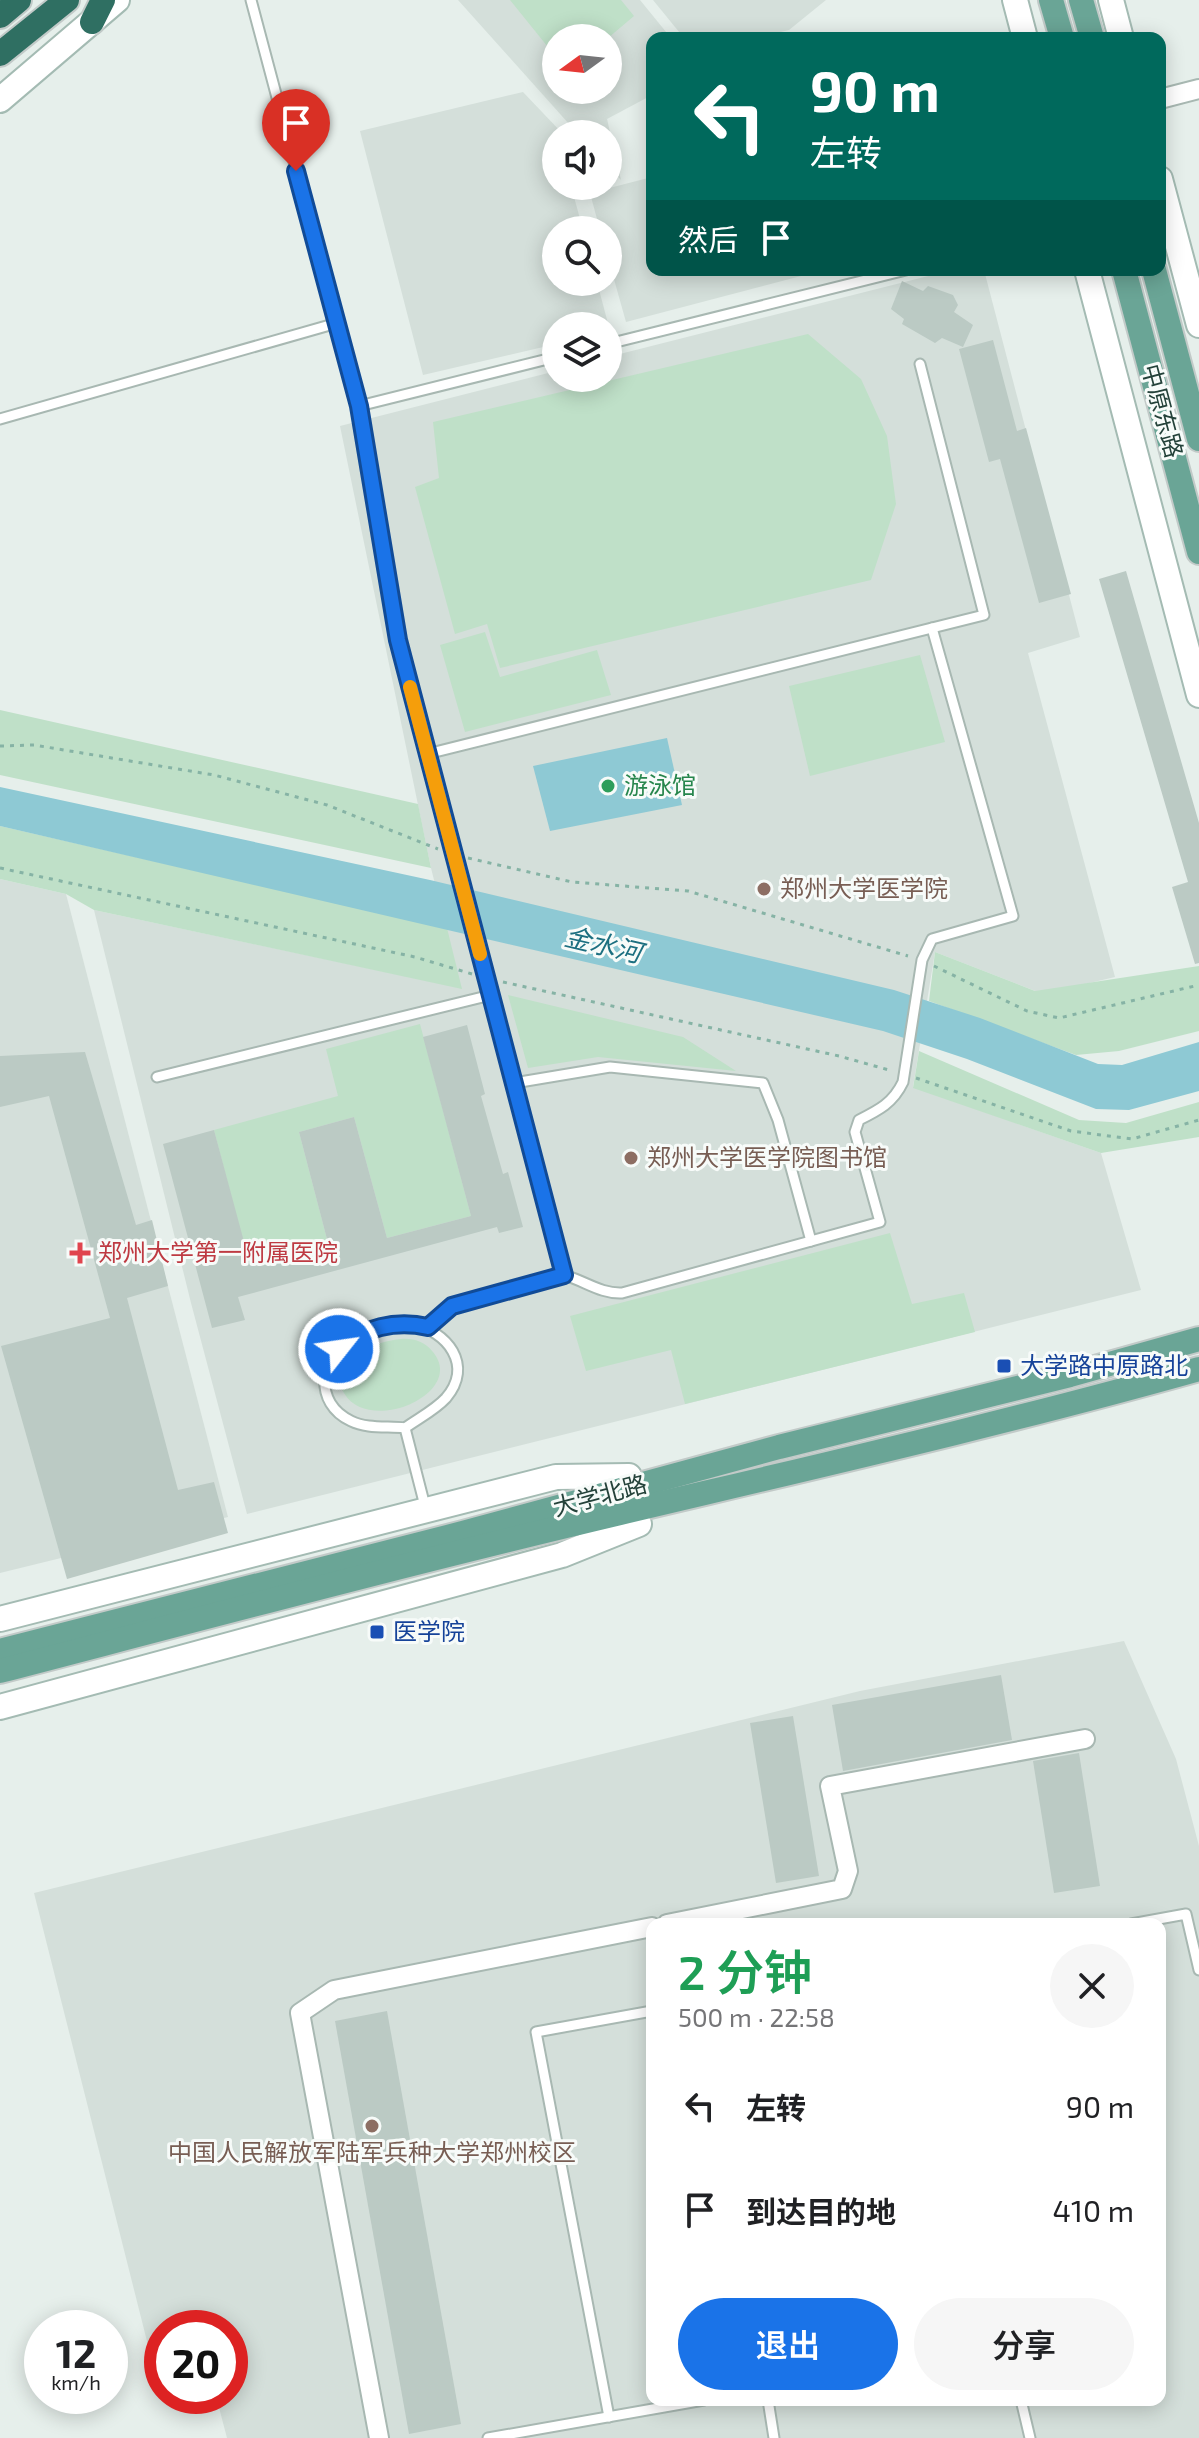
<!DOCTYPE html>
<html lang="zh">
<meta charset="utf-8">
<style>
body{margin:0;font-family:"Exo 2","Noto Sans SC",sans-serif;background:#f6f6f6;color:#202124;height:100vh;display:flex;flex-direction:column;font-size:30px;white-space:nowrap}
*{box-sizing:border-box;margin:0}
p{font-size:26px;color:#757577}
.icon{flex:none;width:44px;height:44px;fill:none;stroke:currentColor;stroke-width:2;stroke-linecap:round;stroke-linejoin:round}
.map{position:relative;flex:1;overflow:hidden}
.panel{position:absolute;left:646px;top:1918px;width:520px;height:488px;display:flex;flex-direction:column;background:#fff;border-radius:16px;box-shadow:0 4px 20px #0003}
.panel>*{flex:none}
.top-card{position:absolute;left:646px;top:32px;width:520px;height:244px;border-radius:16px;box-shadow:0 4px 20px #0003;background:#00695c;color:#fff;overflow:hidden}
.needle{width:52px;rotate:255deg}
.buttons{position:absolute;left:542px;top:24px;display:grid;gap:16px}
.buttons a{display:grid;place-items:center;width:80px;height:80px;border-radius:50%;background:#fff;box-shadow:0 4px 20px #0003;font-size:40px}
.speed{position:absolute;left:24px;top:2310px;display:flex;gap:16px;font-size:40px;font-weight:700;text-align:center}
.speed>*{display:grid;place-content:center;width:104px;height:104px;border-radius:50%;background:#fff;box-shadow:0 4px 20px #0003;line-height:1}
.speed small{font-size:20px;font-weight:400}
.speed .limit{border:12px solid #d22;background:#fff;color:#111}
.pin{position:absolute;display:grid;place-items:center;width:68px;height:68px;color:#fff;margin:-82px -34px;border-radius:50% 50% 50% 0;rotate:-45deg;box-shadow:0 0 8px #0007}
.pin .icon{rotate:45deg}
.me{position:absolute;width:88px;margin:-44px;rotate:60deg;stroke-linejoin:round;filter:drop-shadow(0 0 6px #0008)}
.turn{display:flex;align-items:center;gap:28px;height:168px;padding:0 32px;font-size:36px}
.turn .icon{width:104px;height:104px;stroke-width:2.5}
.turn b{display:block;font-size:56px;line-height:68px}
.then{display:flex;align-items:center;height:76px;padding:0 32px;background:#0003;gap:16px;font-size:30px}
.round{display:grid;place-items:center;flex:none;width:84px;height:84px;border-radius:42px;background:#f6f6f6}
.overview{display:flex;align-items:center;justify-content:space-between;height:136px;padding:0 32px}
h1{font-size:48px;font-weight:600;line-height:60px;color:#1e9e55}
.action{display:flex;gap:16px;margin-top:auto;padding:16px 32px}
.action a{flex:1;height:92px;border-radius:48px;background:#1a73e8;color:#fff;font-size:32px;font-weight:600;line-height:92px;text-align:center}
.action a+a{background:#f6f6f6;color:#202124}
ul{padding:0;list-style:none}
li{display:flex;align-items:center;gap:24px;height:104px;padding:0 32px}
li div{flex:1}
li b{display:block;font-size:30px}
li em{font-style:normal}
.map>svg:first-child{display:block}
.built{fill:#d4dfda;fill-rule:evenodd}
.green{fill:#bfe0c8}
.water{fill:#8ec9d4}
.building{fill:#bbcac4}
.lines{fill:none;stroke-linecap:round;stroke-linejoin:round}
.lane-casing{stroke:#a8b8b2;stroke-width:13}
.street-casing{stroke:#a8b8b2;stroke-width:22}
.secondary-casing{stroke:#a4bbb3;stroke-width:28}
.primary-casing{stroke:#c2cac8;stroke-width:28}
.highway-casing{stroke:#c2cac8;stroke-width:28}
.path{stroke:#86b3a5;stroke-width:3;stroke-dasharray:4 6;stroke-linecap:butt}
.lane{stroke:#fff;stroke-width:9}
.street{stroke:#fff;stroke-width:18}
.secondary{stroke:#fff;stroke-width:24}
.primary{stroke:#6aa596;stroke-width:24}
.highway{stroke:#2f6f62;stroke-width:24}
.route-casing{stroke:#114b97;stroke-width:20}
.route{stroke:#1a73e8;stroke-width:14}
.slow{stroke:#f59e0b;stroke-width:14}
.leisure-dot{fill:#2e9e5b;stroke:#f7fbf9;stroke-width:3}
.education-dot{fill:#8d6e63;stroke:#f7fbf9;stroke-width:3}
.health-dot{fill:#e0444e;stroke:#f7fbf9;stroke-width:3}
.transit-dot{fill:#1a4fb4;stroke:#f7fbf9;stroke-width:3}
.labels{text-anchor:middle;stroke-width:6;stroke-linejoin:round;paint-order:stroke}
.street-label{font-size:24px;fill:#24423a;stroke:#f7fbf9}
.leisure-label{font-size:24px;fill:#27864d;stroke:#f7fbf9;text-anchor:start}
.education-label{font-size:24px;fill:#785e54;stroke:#f7fbf9;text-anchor:start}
.health-label{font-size:24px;fill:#be3a42;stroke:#f7fbf9;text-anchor:start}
.transit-label{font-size:24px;fill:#164399;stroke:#f7fbf9;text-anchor:start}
.water-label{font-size:26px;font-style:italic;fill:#1c6f80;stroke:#f7fbf9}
</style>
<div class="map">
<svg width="1199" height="2438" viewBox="0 0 1199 2438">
<rect width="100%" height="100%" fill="#e6efeb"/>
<g class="built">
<path d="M458,0H640L671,38H652V95L607,119L621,180L608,166V134H578ZM556,38H608V90H556Z"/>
<polygon points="653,0 826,0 789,30 756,38 684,38"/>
<polygon points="523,92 563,134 556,134 556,186 596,186 573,193 583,230 556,230 556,282 597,282 610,331 608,331 608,326 556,326 556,344 423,375 360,131"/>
<polygon points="652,177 652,270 824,270 626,322 608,258 608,230 600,230 590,193"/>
<polygon points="952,270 984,270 1080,637 1028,653 1115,977 1043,994 935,952 913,1087 1101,1153 1141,1290 247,1514 191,1303 94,910 461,988 431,868 340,426 556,371 556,378 608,378 608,357"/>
<polygon points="0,879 66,894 228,1517 0,1573"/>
<path d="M1124,1641L1176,1759L1199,1846V2438H227L216,2396H230V2328H162V2372L155,2373L34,1893L860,1691ZM652,1924H1160V2400H652Z"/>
</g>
<g class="green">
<polygon points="510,0 621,0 634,16 608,38 556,38 556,57"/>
<polygon points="808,334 861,379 887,436 896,504 871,580 500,668 487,624 455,634 415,487 439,478 433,422"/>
<polygon points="485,632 500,677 597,650 611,695 465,732 440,645"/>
<polygon points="920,655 945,742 810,776 789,686"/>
<polygon points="0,710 418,804 431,868 0,775"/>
<polygon points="0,826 447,928 462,989 94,910 66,894 0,879"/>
<polygon points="935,952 1035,991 1199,966 1199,1031 1119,1051 1076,1055 929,1001"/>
<polygon points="508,995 683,1037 736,1071 598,1057 528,1068"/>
<polygon points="420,1024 471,1216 387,1238 354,1117 299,1132 328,1243 249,1264 214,1130 338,1096 326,1049"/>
<polygon points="919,1051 1079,1120 1126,1123 1199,1102 1199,1137 1101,1153 913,1088"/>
<polygon points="890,1233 912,1304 964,1293 975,1332 685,1404 671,1350 586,1371 570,1316"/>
<path d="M401,1339C414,1338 425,1342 433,1352C467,1393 369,1436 344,1393C324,1359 378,1341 401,1339Z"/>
</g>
<g class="water">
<polygon points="667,738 682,805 550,831 533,766"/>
<polygon points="0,787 430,880 894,990 980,1018 1098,1064 1122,1065 1199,1042 1199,1091 1129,1110 1096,1109 967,1059 883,1031 0,826"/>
</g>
<g class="building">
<polygon points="902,281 923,291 928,286 953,295 958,305 954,312 973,325 963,347 942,338 935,343 902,324 904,319 891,309"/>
<polygon points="993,340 1017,431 1026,428 1071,594 1039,603 1000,459 989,462 959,349"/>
<polygon points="1126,571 1199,823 1199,963 1195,964 1172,887 1188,882 1099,579"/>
<polygon points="467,1025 485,1094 481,1096 503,1174 508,1172 523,1227 499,1233 497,1227 238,1297 245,1320 212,1328 163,1144 214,1130 250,1264 328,1243 299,1132 354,1117 387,1238 471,1216 423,1037"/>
<polygon points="85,1052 136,1225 152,1220 168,1286 127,1298 178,1490 214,1482 228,1533 67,1579 1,1346 110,1318 49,1096 0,1107 0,1056"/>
<polygon points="1001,1675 1012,1740 843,1771 832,1705"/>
<polygon points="793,1716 819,1876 776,1883 750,1723"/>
<polygon points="1079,1753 1100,1886 1054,1893 1033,1761"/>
<polygon points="387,2011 461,2424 409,2434 335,2021"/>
</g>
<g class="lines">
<g class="lane-casing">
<g id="lane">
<polyline points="251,0 359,406 398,640 564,1275"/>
<polyline points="608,344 906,270"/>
<polyline points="359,406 556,357"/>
<polyline points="0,419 337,323"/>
<polyline points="427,754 984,615 920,364"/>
<polyline points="157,1077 491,995"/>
<polyline points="514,1083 610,1067 763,1083 778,1120 811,1241"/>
<path d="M412,1324C447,1331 474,1365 446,1398C435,1410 419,1418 405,1428C387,1426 367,1429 351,1421C313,1403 319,1357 352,1338C370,1327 392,1324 412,1324Z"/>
<path d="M428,1327L452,1306L564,1275C585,1281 601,1294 622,1293L880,1222L855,1132L859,1120C879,1110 893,1103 903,1082L922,960L932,939L1013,916L932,628"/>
<polyline points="405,1428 426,1510"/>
<polyline points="1131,1924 1186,1914 1199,1970"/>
<polyline points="768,2400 774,2438"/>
<polyline points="1021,2400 1030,2438"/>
<polyline points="609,2417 536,2032 652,2011"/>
<polyline points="488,2438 704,2400"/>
</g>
</g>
<g class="street-casing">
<g id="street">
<polyline points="1160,99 1199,89"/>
<polyline points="667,1924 842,1889 848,1871 830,1786 1085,1739"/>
<polyline points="379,2438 300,2013 334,1990 652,1927"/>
</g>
</g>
<g class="secondary-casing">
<g id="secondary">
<polyline points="1015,0 1025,38"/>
<polyline points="1111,0 1121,38"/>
<polyline points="0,100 117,0"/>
<polyline points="1160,179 1199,325"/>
<polyline points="1087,270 1199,695"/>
<polyline points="0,1619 556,1477 629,1476"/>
<polyline points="0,1707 562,1555 639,1524"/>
</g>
</g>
<g class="primary-casing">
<g id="primary">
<polyline points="1051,0 1062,38"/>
<polyline points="1081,0 1092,38"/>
<polyline points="1124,270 1199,552"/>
<polyline points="1154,270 1199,439"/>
<polyline points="0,1651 463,1533 779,1447 1070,1375 1199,1339"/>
<path d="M0,1671C207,1617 413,1562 620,1513C814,1467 1007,1423 1199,1369"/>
</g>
</g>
<g class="highway-casing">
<g id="highway">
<polyline points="0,16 19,0"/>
<polyline points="92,22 103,0"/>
<polyline points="0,54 67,0"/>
</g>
</g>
<g class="path">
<polyline points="0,746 34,745 214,775 327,805 438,849"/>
<polyline points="468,858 572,882 688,891 908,956"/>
<polyline points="0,868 415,957 472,974"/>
<polyline points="934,966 1027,1011 1059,1018 1199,985"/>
<polyline points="503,982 839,1056 889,1070"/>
<polyline points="916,1078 1071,1131 1132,1139 1199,1120"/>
</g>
<use href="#lane" class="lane"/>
<use href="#street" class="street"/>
<use href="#secondary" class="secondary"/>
<use href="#primary" class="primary"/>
<use href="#highway" class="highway"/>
</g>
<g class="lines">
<g class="route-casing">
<path id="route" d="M296,171L359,406L398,640L564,1275L452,1306L428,1327C396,1320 363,1327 339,1349"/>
</g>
<use href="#route" class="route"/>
<polyline class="slow" points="410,687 480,954"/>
</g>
<circle class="leisure-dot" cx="608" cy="786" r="8"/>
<g class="education-dot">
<circle cx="764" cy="889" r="8"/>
<circle cx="631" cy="1158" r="8"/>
<circle cx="372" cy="2126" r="8"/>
</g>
<path class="health-dot" d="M76 1241h8v8h8v8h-8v8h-8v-8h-8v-8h8z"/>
<g class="transit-dot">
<rect x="996" y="1358" width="16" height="16" rx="4"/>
<rect x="369" y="1624" width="16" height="16" rx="4"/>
</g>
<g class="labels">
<g class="street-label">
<text transform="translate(1162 411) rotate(75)" y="8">中原东路</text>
<text transform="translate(600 1496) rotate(-15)" y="8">大学北路</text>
</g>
<g class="leisure-label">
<text x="624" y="794">游泳馆</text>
</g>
<g class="education-label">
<text x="780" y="897">郑州大学医学院</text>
<text x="647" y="1166">郑州大学医学院图书馆</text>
<text x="372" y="2161" text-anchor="middle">中国人民解放军陆军兵种大学郑州校区</text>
</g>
<g class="health-label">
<text x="98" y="1261">郑州大学第一附属医院</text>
</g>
<g class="transit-label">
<text x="1020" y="1374">大学路中原路北</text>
<text x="393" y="1640">医学院</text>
</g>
<g class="water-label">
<text transform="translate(603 945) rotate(13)" y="9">金水河</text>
</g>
</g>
</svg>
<div class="buttons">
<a><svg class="needle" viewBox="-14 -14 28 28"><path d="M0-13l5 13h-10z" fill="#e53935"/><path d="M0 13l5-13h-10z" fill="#757577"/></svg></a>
<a><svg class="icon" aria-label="sound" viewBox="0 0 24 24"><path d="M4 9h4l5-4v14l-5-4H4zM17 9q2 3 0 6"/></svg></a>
<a><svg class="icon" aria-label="search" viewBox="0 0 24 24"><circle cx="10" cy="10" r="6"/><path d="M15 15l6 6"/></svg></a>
<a><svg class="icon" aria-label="layers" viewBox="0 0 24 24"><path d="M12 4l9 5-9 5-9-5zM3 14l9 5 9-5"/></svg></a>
</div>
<div class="speed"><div>12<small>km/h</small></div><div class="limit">20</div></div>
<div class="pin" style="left:296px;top:171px;background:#d93025"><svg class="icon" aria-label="arrive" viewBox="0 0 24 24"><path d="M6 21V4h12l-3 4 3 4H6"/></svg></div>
<svg class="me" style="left:339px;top:1349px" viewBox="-20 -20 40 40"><circle r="17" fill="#1a73e8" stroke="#fff" stroke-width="3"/><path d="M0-11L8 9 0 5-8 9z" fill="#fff"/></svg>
<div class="top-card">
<div class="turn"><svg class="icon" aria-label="left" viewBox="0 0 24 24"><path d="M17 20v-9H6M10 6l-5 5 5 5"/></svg><div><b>90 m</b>左转</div></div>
<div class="then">然后<svg class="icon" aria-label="arrive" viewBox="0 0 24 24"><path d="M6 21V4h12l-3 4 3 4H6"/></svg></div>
</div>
<section class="panel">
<div class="overview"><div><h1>2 分钟</h1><p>500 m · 22:58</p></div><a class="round"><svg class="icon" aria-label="close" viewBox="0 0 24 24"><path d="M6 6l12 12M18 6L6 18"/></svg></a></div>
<ul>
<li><svg class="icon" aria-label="left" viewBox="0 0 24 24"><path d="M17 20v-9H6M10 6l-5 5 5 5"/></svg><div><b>左转</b></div><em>90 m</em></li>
<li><svg class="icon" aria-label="arrive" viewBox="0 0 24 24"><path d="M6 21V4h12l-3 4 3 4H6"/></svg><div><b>到达目的地</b></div><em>410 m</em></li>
</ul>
<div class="action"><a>退出</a><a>分享</a></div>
</section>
</div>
